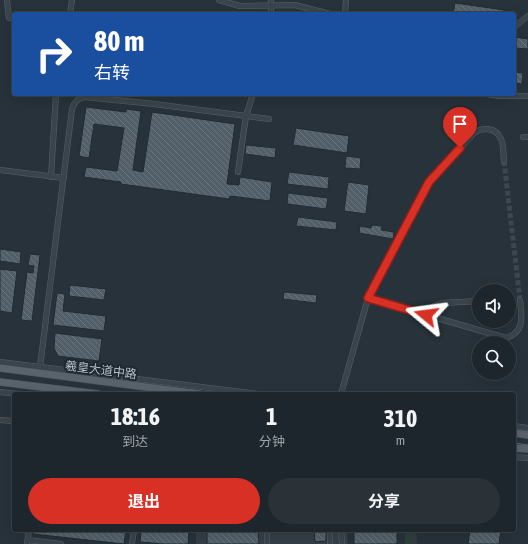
<!DOCTYPE html>
<html lang="zh">
<meta charset="utf-8">
<style>
body{margin:0;font-family:"Asap Condensed","Noto Sans SC",sans-serif;background:#2a3238;color:#f1f3f6;height:100vh;display:flex;flex-direction:column;font-size:15px;white-space:nowrap}
*{box-sizing:border-box;margin:0}
p{font-size:13px;color:#a0a5a9}
.icon{flex:none;width:22px;height:22px;fill:none;stroke:currentColor;stroke-width:2;stroke-linecap:round;stroke-linejoin:round}
.map{position:relative;flex:1;overflow:hidden}
.sheet{position:absolute;left:12px;top:392px;width:504px;height:140px;display:flex;flex-direction:column;background:#1d262c;border-radius:4px;box-shadow:0 4px 16px #0002,0 0 0 1px #3b4348}
.sheet>*{flex:none}
.top-card{position:absolute;left:12px;top:12px;width:504px;height:84px;border-radius:4px;box-shadow:0 4px 16px #0002,0 0 0 1px #3b4348;background:#1a4fa0;color:#fff;overflow:hidden}
.fabs{position:absolute;left:472px;top:284px;display:grid;gap:8px}
.fabs a{display:grid;place-items:center;width:44px;height:44px;border-radius:50%;background:#1d262c;box-shadow:0 4px 16px #0002,0 0 0 1px #3b4348;font-size:20px}
.pin{position:absolute;display:grid;place-items:center;width:34px;height:34px;color:#fff;margin:-41px -17px;border-radius:50% 50% 50% 0;rotate:-45deg;box-shadow:0 0 4px #0007}
.pin .icon{rotate:45deg}
.me{position:absolute;width:44px;margin:-22px;rotate:286deg;stroke-linejoin:round;filter:drop-shadow(0 0 3px #0008)}
.turn{display:flex;align-items:center;gap:14px;height:84px;padding:0 16px;font-size:18px}
.turn .icon{width:52px;height:52px;stroke-width:2.5}
.turn b{display:block;font-size:28px;line-height:34px}
.eta{display:flex;justify-content:space-evenly;align-items:center;height:68px;text-align:center}
.eta b{font-size:24px;font-weight:700;line-height:28px}
.cta{display:flex;gap:8px;margin-top:auto;padding:8px 16px}
.cta a{flex:1;height:46px;border-radius:24px;background:#d93025;color:#fff;font-size:16px;font-weight:700;line-height:46px;text-align:center}
.cta a+a{background:#2a3238;color:#f1f3f6}
.map>svg:first-child{display:block}
.airport{fill:#353f48}
.pitch{fill:#2c403e}
.building{fill:url(#building-back-hatch);stroke:#212b33}
.lines{fill:none;stroke-linecap:round;stroke-linejoin:round}
.minor-tunnel{stroke:#3c4750;stroke-width:5;stroke-dasharray:5 2.5;stroke-linecap:butt}
.minor-casing{stroke:#58626a;stroke-width:6}
.major-casing{stroke:#434d55;stroke-width:8}
.minor{stroke:#3a444c;stroke-width:5}
.major{stroke:#59636c;stroke-width:7}
.tram{stroke:#5f6a74;stroke-width:1}
.route-casing{stroke:#8d1f18;stroke-width:10}
.route{stroke:#d93025;stroke-width:7}
.labels{text-anchor:middle;stroke-width:4;stroke-linejoin:round;paint-order:stroke}
.street-label{font-size:12px;fill:#b6bfc7;stroke:#1f2931}
</style>
<div class="map">
<svg width="528" height="544" viewBox="0 0 528 544">
<defs>
<pattern id="building-back-hatch" width="6" height="6" patternUnits="userSpaceOnUse"><rect width="6" height="6" fill="#525f69"/><path d="M-1 5l2 2M0 0l6 6M5-1l2 2" fill="none" stroke="#69747d"/></pattern>
</defs>
<rect width="100%" height="100%" fill="#27323b"/>
<polygon class="airport" points="196,530 347,530 348,544 196,544"/>
<polygon class="pitch" points="405,530 416,530 417,544 405,544"/>
<g class="building">
<polygon points="455,3 504,10 503,14 453,14"/>
<polygon points="514,37 528,39 528,49 514,48"/>
<polygon points="514,72 523,73 522,84 514,83"/>
<polygon points="86,107 126,112 126,109 141,111 133,170 143,172 152,112 235,124 227,184 239,185 240,177 272,182 270,201 230,196 229,199 121,184 121,182 84,177 86,167 117,171 124,128 94,124 89,158 79,156"/>
<polygon points="296,128 349,136 347,153 293,145"/>
<polygon points="246,145 276,148 275,158 245,154"/>
<polygon points="346,156 361,158 360,169 345,168"/>
<polygon points="289,172 329,177 328,189 287,184"/>
<polygon points="348,182 369,185 366,214 344,211"/>
<polygon points="288,193 328,198 326,209 287,204"/>
<polygon points="298,217 337,222 336,230 296,226"/>
<polygon points="372,225 382,226 381,230 394,232 393,239 359,233 360,226 371,228"/>
<polygon points="0,249 21,252 20,264 0,261"/>
<polygon points="30,254 40,255 32,321 21,320 27,272 33,273 34,266 28,265"/>
<polygon points="0,269 17,271 12,313 0,311"/>
<polygon points="70,285 106,289 104,300 69,296"/>
<polygon points="284,292 317,295 316,303 283,299"/>
<polygon points="57,293 65,294 63,311 106,316 104,331 53,325"/>
<polygon points="55,333 102,339 99,361 58,356 54,348"/>
<polygon points="34,530 126,530 124,544 33,534"/>
<polygon points="141,530 189,530 188,544 164,544 140,542"/>
<polygon points="207,530 258,530 259,544 207,544"/>
<polygon points="314,530 326,530 326,541 315,542"/>
<rect x="354" y="530" width="43" height="14"/>
<polygon points="470,530 501,530 499,544 468,544"/>
</g>
<g class="lines">
<polyline class="minor-tunnel" points="504,161 520,300"/>
<g class="minor-casing">
<g id="minor">
<polyline points="7,0 9,18"/>
<polyline points="219,0 240,6 295,5 330,14"/>
<polyline points="271,0 271,14"/>
<polyline points="70,14 72,0"/>
<polyline points="345,14 346,0"/>
<polyline points="514,27 528,16"/>
<polyline points="487,94 499,96 528,96"/>
<polyline points="523,137 528,137"/>
<polyline points="0,170 64,178"/>
<polyline points="238,172 246,116 253,94"/>
<polyline points="51,177 56,94"/>
<path d="M368,298L506,338C525,332 522,316 520,300"/>
<polyline points="426,315 434,306 442,303 479,301"/>
<polyline points="0,362 258,394"/>
<path d="M40,367L72,109C74,102 78,98 85,97L154,104L269,119"/>
<polyline points="0,392 18,394"/>
<polyline points="47,394 48,388"/>
<path d="M341,394L368,298L429,182L474,133C483,127 496,127 501,139C504,145 503,154 504,161"/>
<polyline points="0,420 14,421"/>
<polyline points="514,426 528,428"/>
<polyline points="514,457 528,458"/>
<polyline points="267,530 267,544"/>
<polyline points="330,530 330,543"/>
<polyline points="341,530 342,544"/>
<polyline points="28,540 61,544"/>
<polyline points="27,544 29,530"/>
<polyline points="132,544 134,530"/>
</g>
</g>
<g class="major-casing">
<g id="major">
<polyline points="0,368 199,394"/>
<polyline points="0,382 98,394"/>
<polyline points="514,433 528,435"/>
<polyline points="514,448 528,449"/>
</g>
</g>
<use href="#minor" class="minor"/>
<use href="#major" class="major"/>
<polyline class="tram" points="514,443 528,445"/>
</g>
<g class="lines">
<g class="route-casing">
<polyline id="route" points="426,315 368,298 429,182 460,148"/>
</g>
<use href="#route" class="route"/>
</g>
<g class="labels">
<g class="street-label">
<text transform="translate(101 370) rotate(7)" y="4">羲皇大道中路</text>
</g>
</g>
</svg>
<div class="fabs">
<a><svg class="icon" aria-label="sound" viewBox="0 0 24 24"><path d="M4 9h4l5-4v14l-5-4H4zM17 9q2 3 0 6"/></svg></a>
<a><svg class="icon" aria-label="search" viewBox="0 0 24 24"><circle cx="10" cy="10" r="6"/><path d="M15 15l6 6"/></svg></a>
</div>
<div class="pin" style="left:460px;top:148px;background:#d93025"><svg class="icon" aria-label="arrive" viewBox="0 0 24 24"><path d="M6 21V4h12l-3 4 3 4H6"/></svg></div>
<svg class="me" style="left:426px;top:315px" viewBox="-20 -20 40 40"><path d="M0-17L14 15 0 8-14 15z" fill="#d93025" stroke="#fff" stroke-width="4"/></svg>
<div class="top-card">
<div class="turn"><svg class="icon" aria-label="right" viewBox="0 0 24 24"><path d="M7 20v-9h11M14 6l5 5-5 5"/></svg><div><b>80 m</b>右转</div></div>
</div>
<section class="sheet">
<div class="eta">
<div><b>18:16</b><p>到达</p></div>
<div><b>1</b><p>分钟</p></div>
<div><b>310</b><p>m</p></div>
</div>
<div class="cta"><a>退出</a><a>分享</a></div>
</section>
</div>
